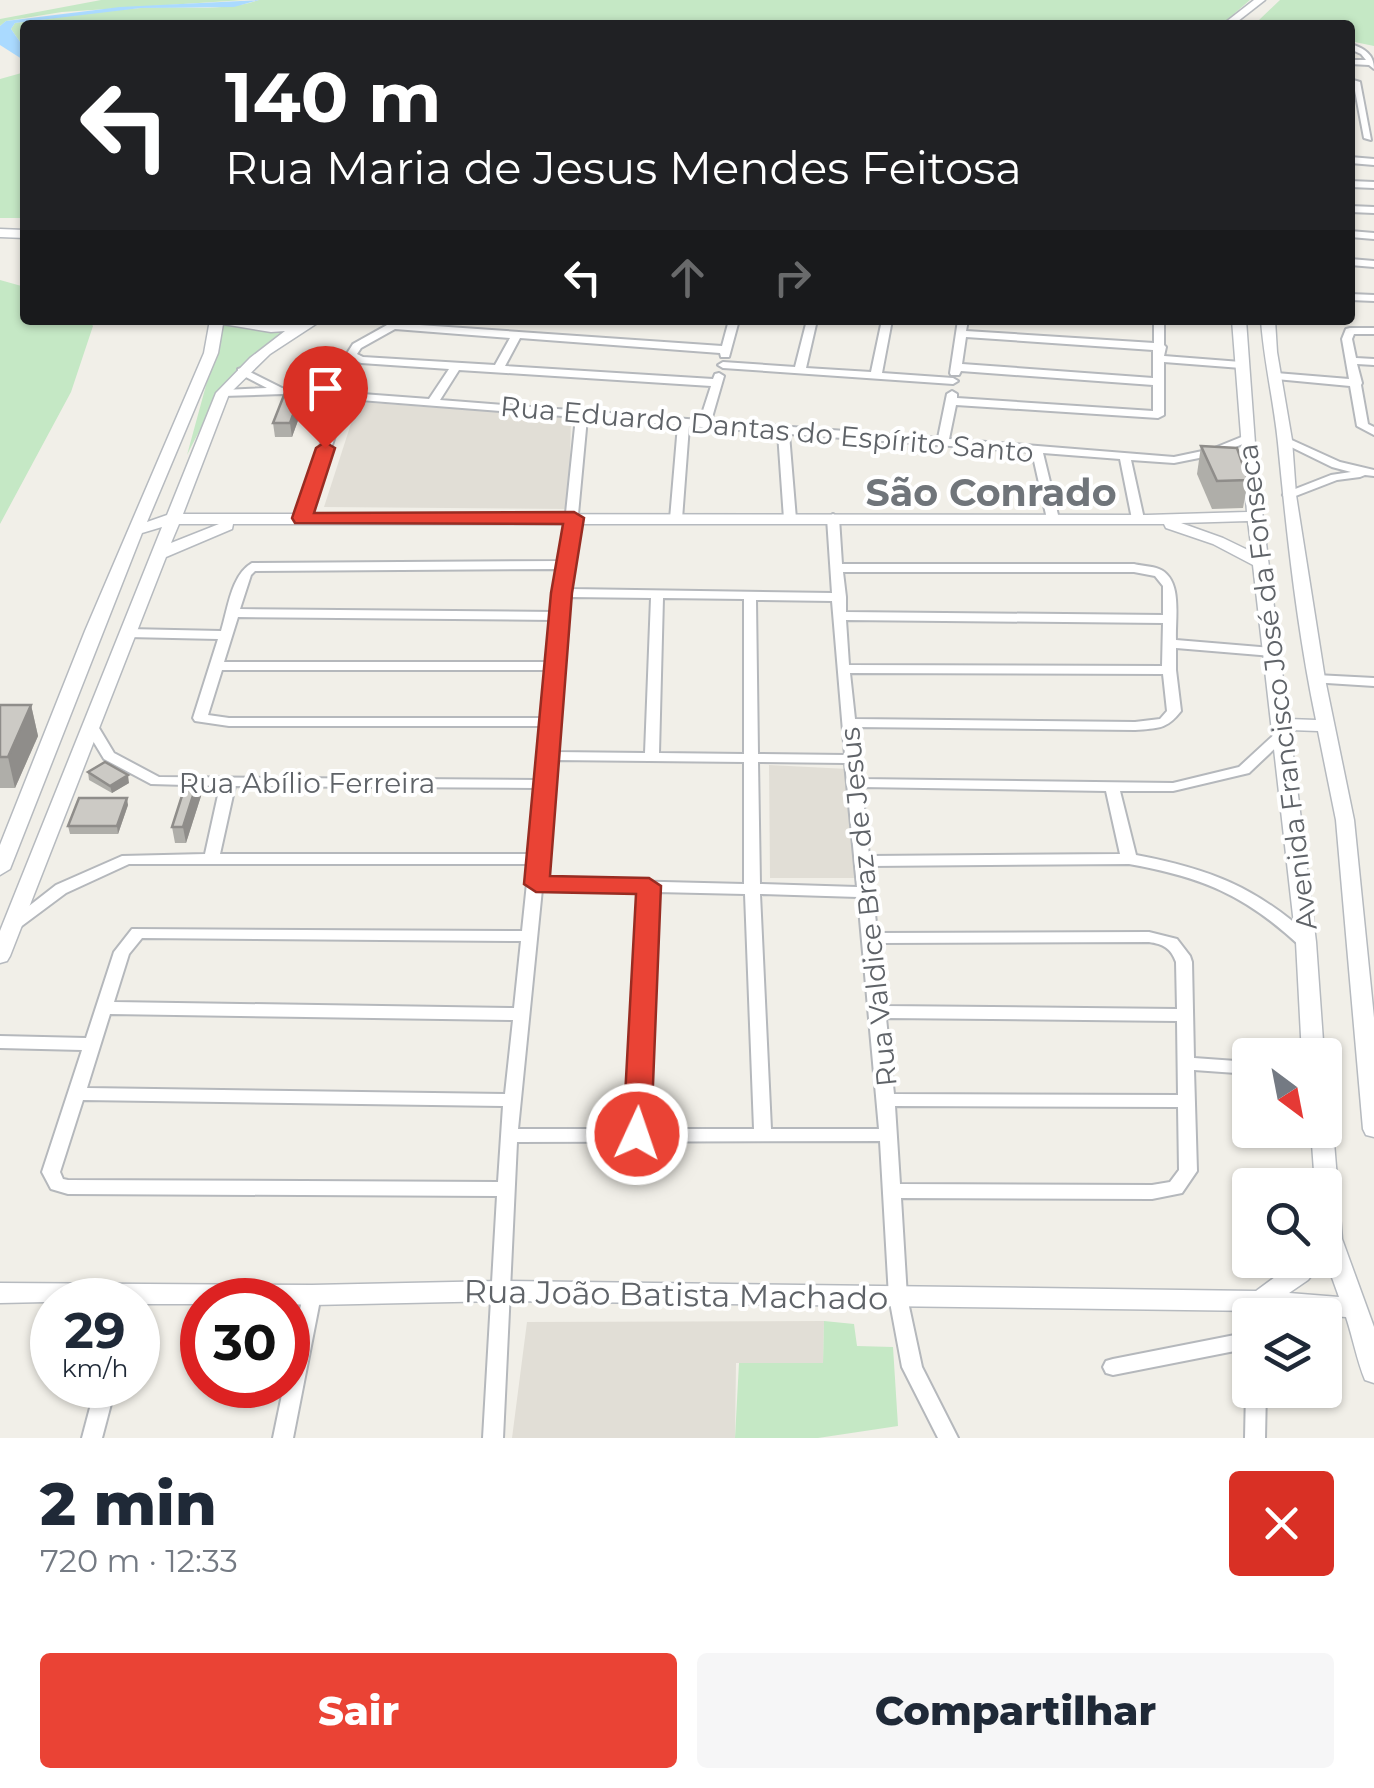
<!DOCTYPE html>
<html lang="pt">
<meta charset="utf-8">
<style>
body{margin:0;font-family:Montserrat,sans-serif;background:#f6f6f7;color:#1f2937;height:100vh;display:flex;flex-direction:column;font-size:38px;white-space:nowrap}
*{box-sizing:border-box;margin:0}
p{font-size:32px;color:#747a83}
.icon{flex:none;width:55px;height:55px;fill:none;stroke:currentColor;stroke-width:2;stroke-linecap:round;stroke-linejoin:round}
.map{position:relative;height:1438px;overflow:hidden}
.side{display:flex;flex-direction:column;background:#fff;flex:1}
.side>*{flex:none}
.guide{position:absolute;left:20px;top:20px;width:1335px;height:305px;border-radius:10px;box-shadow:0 2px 8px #0004;background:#202124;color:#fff;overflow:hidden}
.needle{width:65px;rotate:148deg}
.fabs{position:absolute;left:1232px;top:1038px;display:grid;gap:20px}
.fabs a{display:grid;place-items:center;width:110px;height:110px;border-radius:10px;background:#fff;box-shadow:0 2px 8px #0004;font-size:50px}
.speed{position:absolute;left:30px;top:1278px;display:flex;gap:20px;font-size:50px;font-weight:700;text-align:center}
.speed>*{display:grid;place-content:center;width:130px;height:130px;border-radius:50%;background:#fff;box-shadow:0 2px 8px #0004;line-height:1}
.speed small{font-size:25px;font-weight:400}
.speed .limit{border:15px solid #d22;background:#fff;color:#111}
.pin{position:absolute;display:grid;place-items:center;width:85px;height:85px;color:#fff;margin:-102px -42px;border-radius:50% 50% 50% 0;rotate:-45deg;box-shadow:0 0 10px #0007}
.pin .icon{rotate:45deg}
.me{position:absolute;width:110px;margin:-55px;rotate:3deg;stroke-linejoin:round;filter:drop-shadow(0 0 8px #0008)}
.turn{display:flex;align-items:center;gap:35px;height:210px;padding:0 40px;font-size:45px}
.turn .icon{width:130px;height:130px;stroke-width:2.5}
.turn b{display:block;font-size:70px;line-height:85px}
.lanes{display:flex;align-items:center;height:95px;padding:0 40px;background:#0003;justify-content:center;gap:50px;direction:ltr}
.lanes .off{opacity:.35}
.round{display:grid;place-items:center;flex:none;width:105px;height:105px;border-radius:10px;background:#f6f6f7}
.head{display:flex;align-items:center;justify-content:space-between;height:170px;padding:0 40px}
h1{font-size:60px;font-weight:800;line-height:75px}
.primary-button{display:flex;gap:20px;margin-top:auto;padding:20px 40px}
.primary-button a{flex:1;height:115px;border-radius:10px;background:#ea4335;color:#fff;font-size:40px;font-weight:800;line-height:115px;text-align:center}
.primary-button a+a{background:#f6f6f7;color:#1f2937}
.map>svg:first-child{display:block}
.education{fill:#e1ded6}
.green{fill:#c5e8c5}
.water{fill:#aadaff}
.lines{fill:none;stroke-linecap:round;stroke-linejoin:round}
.street-casing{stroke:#b5b8bc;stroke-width:4}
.secondary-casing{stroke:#b6babf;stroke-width:3}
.street{fill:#fff;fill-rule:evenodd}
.secondary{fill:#fff;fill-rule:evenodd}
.wall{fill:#afaea9}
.shaded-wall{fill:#8f8d8a}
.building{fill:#cccac5;stroke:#8f8d8a;stroke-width:2.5}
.route{fill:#ea4335;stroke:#982c22;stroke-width:2.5}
.labels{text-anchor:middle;stroke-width:8;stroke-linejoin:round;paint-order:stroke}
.street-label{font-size:28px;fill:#5f6368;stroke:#fff}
.near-street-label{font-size:32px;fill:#5f6368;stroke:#fff}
.district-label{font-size:38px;font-weight:bold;fill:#70757a;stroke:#fff}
</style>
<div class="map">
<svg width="1374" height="1438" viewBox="0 0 1374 1438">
<rect width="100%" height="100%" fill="#f1efe8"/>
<g class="education">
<polygon points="358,402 571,417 569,509 324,507"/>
<polygon points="769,765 848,769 858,878 770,878"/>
<polygon points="824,1321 823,1363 736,1363 735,1438 512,1438 527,1322"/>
</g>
<g class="green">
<polygon points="101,0 244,0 62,12 6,21 0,26 0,19"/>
<path d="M259,0H1250L1221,25H25V49L11,29L15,23C57,18 99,11 141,8C180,5 221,13 259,0Z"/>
<polygon points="1280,0 1374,0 1374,46 1350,41 1350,25 1264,25 1259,20"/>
<polygon points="25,72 25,218 0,218 0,79"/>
<polygon points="0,280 25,287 25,320 88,320 93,326 71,392 0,524"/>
<path d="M223,323L286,332C229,376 219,392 187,455Z"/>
<polygon points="824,1321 854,1324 857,1346 893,1347 898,1426 818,1438 735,1438 739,1363 823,1363"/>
</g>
<polygon class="water" points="259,0 234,7 141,8 15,23 11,29 25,49 25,61 0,45 0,26 6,21 120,7"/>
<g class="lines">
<g class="street-casing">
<g id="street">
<path d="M1350,44C1364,48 1374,54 1374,69L1369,65L1350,64V60H1366L1361,54L1350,49Z"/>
<polygon points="1353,80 1360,82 1371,140 1364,138"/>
<polygon points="1350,157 1374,159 1374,165 1350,163"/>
<polygon points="1350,181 1374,182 1374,188 1350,187"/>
<polygon points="1350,206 1374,207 1374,213 1350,212"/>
<polygon points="1350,231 1374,233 1374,239 1350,237"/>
<polygon points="1350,259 1374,261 1374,267 1350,265"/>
<polygon points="1350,294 1374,295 1374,301 1350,300"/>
<path d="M396,320H409L405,324L722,346L729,320H739L729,357H721L720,353L520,338L505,366L713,379L715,374L719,373L724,376L711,421L938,438L947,394L952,391L957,394V398L1153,411V385L961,371L959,375H951L950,373L958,320H968L966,331L1154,343V320H1164V345L1166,347L1164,356L1241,362L1246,365L1241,368L1164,362V415L1158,418L956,405L949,439L1174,457L1212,449L1244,436H1252V440L1219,454L1174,463L1131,460L1144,519L1138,523L1132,519L1120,459L1043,453L1059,519L1053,523L1047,519L1032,452L789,434L796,519L790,523L784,519L778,433L689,426L682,519L676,523L670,519L678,425L587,418L571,589L832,593L827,518L833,514L839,518L842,564H1134C1142,566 1152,566 1159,569C1183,579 1175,618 1176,640L1272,648L1279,652L1272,656L1176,648V670L1181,711C1166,730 1158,728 1135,730L856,727L859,756L861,759L859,762L861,779L1173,783L1239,767L1277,732L1282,731L1289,735L1249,773L1173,791H1120L1136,855C1210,869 1256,887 1312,938L1314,942L1312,946H1300C1245,895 1202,877 1129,864L870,866L877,933L1149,932L1177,939L1190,956L1192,962L1194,1058L1250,1062V1074L1194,1070L1197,1171L1182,1193L1152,1199L901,1198L907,1297L922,1367L958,1438H938L902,1367L889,1297L880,1141L517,1142L503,1438H483L497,1196L68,1194L51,1189L42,1172L82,1050L0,1048V1036L86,1038L114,952L132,929L522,931L529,864H129L66,893L19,928H9L6,924L56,885L122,856L205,854L220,786L151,784L104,759L84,726L86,723H96L114,753L159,777L538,780L544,726H229L195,721L193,718L218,639L128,637L122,633L128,629L221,631C228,609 231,575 252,563L561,561L576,417L347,399L308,519L302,523L296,519L336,398L282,394L223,396L218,393L223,390L267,388L238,373V369L242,368L282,388L429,399L449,369L361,363L346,355L353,344ZM395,329L510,338L495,365L363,357L357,354L361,348ZM966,337L1153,350V378L962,364ZM459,370L711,386L700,420L440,400ZM560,569L558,590L556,593L557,595L556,612L240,609L251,575L255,571ZM843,572H1134L1155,576L1163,586V615L846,612V597ZM570,597L651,598L645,753L555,752ZM663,598L744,599V754L659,753ZM756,600L832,601L845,755L758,754ZM238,617L555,620L550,662H224ZM846,620L1163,623L1162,666L849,665ZM222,670H550L544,718H229L208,715ZM850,673L1163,674L1167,711L1160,719L1135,722L855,719ZM554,760L744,762V884L543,879L544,863L547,859L545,855ZM758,762L845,763L857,887L760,884ZM235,786L537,788L530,854H220ZM862,787L1106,791L1120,854L869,856ZM542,889L641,892L629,1129H518ZM656,892L745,894L754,1129H646ZM760,894L858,897L879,1129H771ZM142,938L521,941L514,1008L114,1002L129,954ZM1149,942C1163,944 1171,948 1176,962L1177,1009L885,1006L878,943ZM110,1014L513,1020L505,1094L87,1088ZM886,1018L1177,1021L1178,1095L894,1094ZM83,1100L503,1106L498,1182L68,1180L63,1179L60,1172ZM895,1106L1178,1107L1179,1170L1170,1182L1152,1185L900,1184Z"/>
<polygon points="807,320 817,320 806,368 871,372 882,320 892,320 882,373 953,378 958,381 953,384 723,368 718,365 723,362 795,367"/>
<polygon points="1350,328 1374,328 1374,334 1354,334 1352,339 1356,358 1374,359 1374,365 1357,364 1362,383 1361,385 1368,424 1374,427 1374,435 1357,426 1350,386 1276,379 1271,376 1276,373 1349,379 1342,339 1346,329"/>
<polygon points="1285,437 1340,462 1374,470 1374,476 1365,475 1360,477 1337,480 1293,497 1285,497 1283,495 1285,493 1331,475 1351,472 1332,467 1281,442 1281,438"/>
<polygon points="1316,675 1374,678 1374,686 1311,682 1309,679 1311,676"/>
<polygon points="312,1287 319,1290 321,1295 293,1438 273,1438 284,1385 288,1385 288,1368 303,1295 305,1290"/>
<polygon points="1250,1332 1250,1348 1113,1375 1106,1373 1103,1367 1106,1361 1113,1359"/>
<polygon points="1250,1384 1250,1390 1266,1390 1265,1438 1245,1438 1246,1390"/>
<polygon points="96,1385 116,1385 102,1438 82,1438"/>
</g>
</g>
<g class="secondary-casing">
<g id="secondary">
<polygon points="1254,0 1265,0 1233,25 1222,25"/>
<polygon points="0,229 25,230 25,238 0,237"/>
<path d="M210,320H247L271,324L322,320L270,354L229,394L183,514L1147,515L1247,512L1232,320H1246L1257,471L1288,719L1316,720C1297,629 1287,536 1278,443C1274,402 1264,362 1261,320H1275L1277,352L1292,440L1296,495L1325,679L1354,820L1374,1018V1137L1366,1135L1363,1129L1336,820L1318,731L1290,730L1316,942L1324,1055H1302L1296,942L1253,565L1213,544L1166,528L1164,524H233L232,529L166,557L10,956L7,961L0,963V931L162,527L142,533L10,869L0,875V845L85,631L204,353ZM223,324L271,332L285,331L250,358L216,393L167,515L147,522L218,353ZM1248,521L1252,552L1223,538L1181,523ZM179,524H219L171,543Z"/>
<path d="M1325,1123L1333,1130L1342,1239L1374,1327V1383L1365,1380C1357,1361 1353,1338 1346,1317L1260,1311L500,1301L312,1305L288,1304V1300H202V1304H138V1300L0,1303V1283L312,1285L500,1281L1256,1291L1298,1260H1324L1308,1280L1289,1293L1339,1297L1325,1258V1185H1315L1311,1130H1325Z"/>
</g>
</g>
<use href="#street" class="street"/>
<use href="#secondary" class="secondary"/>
</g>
<g class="wall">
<polygon points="302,390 304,404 292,437 275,437 273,423"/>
<polygon points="1201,446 1248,480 1243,508 1212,509 1197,474"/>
<polygon points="0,705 31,705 38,736 15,788 0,788"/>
<polygon points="88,772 129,783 112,793 89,780"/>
<polygon points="198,780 201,796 186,843 175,843 172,827"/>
<polygon points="128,805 118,834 70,834 68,826"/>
</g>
<g class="shaded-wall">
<polygon points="302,390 304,404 292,437 290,423"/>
<polygon points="31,705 38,736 15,788 8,757"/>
<polygon points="128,775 129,783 112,793 110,786"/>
<polygon points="198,780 201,796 186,843 183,827"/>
<polygon points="127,798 128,805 118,834 117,826"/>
</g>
<g class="building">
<polygon points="286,390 302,390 290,423 273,423"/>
<polygon points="1201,446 1237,448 1248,480 1217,481"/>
<polygon points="0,705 31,705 8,757 0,757"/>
<polygon points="105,762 128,775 110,786 88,772"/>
<polygon points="187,780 198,780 183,827 172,827"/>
<polygon points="79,798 127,798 117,826 68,826"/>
</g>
<polygon class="route" points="325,442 335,448 314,513 574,512 584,518 572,593 550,876 649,878 661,886 651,1134 647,1142 637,1145 627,1142 623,1134 636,894 536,892 524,884 551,593 563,524 295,523 292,518 316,448"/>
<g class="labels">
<g class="street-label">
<text transform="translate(767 429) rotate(5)" y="10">Rua Eduardo Dantas do Espírito Santo</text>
<text transform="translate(1277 687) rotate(-97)" y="10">Avenida Francisco José da Fonseca</text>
<text x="307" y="793">Rua Abílio Ferreira</text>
<text transform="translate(868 907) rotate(-96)" y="10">Rua Valdice Braz de Jesus</text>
</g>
<g class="near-street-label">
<text transform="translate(676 1295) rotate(1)" y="11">Rua João Batista Machado</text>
</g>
<g class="district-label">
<text x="991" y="506">São Conrado</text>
</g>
</g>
</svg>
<div class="fabs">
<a><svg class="needle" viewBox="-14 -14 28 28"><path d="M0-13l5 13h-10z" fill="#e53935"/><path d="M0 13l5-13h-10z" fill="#747a83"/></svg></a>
<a><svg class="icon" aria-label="search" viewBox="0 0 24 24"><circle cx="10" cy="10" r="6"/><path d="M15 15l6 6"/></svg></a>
<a><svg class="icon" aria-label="layers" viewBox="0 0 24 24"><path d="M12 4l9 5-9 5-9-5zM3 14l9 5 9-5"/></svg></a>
</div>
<div class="speed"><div>29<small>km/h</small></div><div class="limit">30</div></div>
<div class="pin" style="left:325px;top:448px;background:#d93025"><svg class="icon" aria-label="arrive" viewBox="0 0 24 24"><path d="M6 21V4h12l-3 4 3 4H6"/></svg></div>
<svg class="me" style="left:637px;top:1134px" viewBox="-20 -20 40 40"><circle r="17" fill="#ea4335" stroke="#fff" stroke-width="3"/><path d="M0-11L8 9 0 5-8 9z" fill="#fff"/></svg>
<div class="guide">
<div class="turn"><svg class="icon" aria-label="left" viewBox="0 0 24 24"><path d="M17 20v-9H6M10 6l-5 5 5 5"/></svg><div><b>140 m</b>Rua Maria de Jesus Mendes Feitosa</div></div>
<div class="lanes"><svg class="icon" aria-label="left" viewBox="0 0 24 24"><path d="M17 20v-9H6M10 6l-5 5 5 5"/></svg><svg class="icon off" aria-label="ahead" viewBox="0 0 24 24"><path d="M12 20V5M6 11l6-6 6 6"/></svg><svg class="icon off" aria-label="right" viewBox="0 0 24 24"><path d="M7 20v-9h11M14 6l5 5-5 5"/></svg></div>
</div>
</div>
<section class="side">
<div class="head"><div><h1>2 min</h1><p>720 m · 12:33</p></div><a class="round" style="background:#d93025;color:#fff"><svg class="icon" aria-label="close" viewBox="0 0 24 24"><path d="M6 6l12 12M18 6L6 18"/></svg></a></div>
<div class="primary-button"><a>Sair</a><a>Compartilhar</a></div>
</section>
